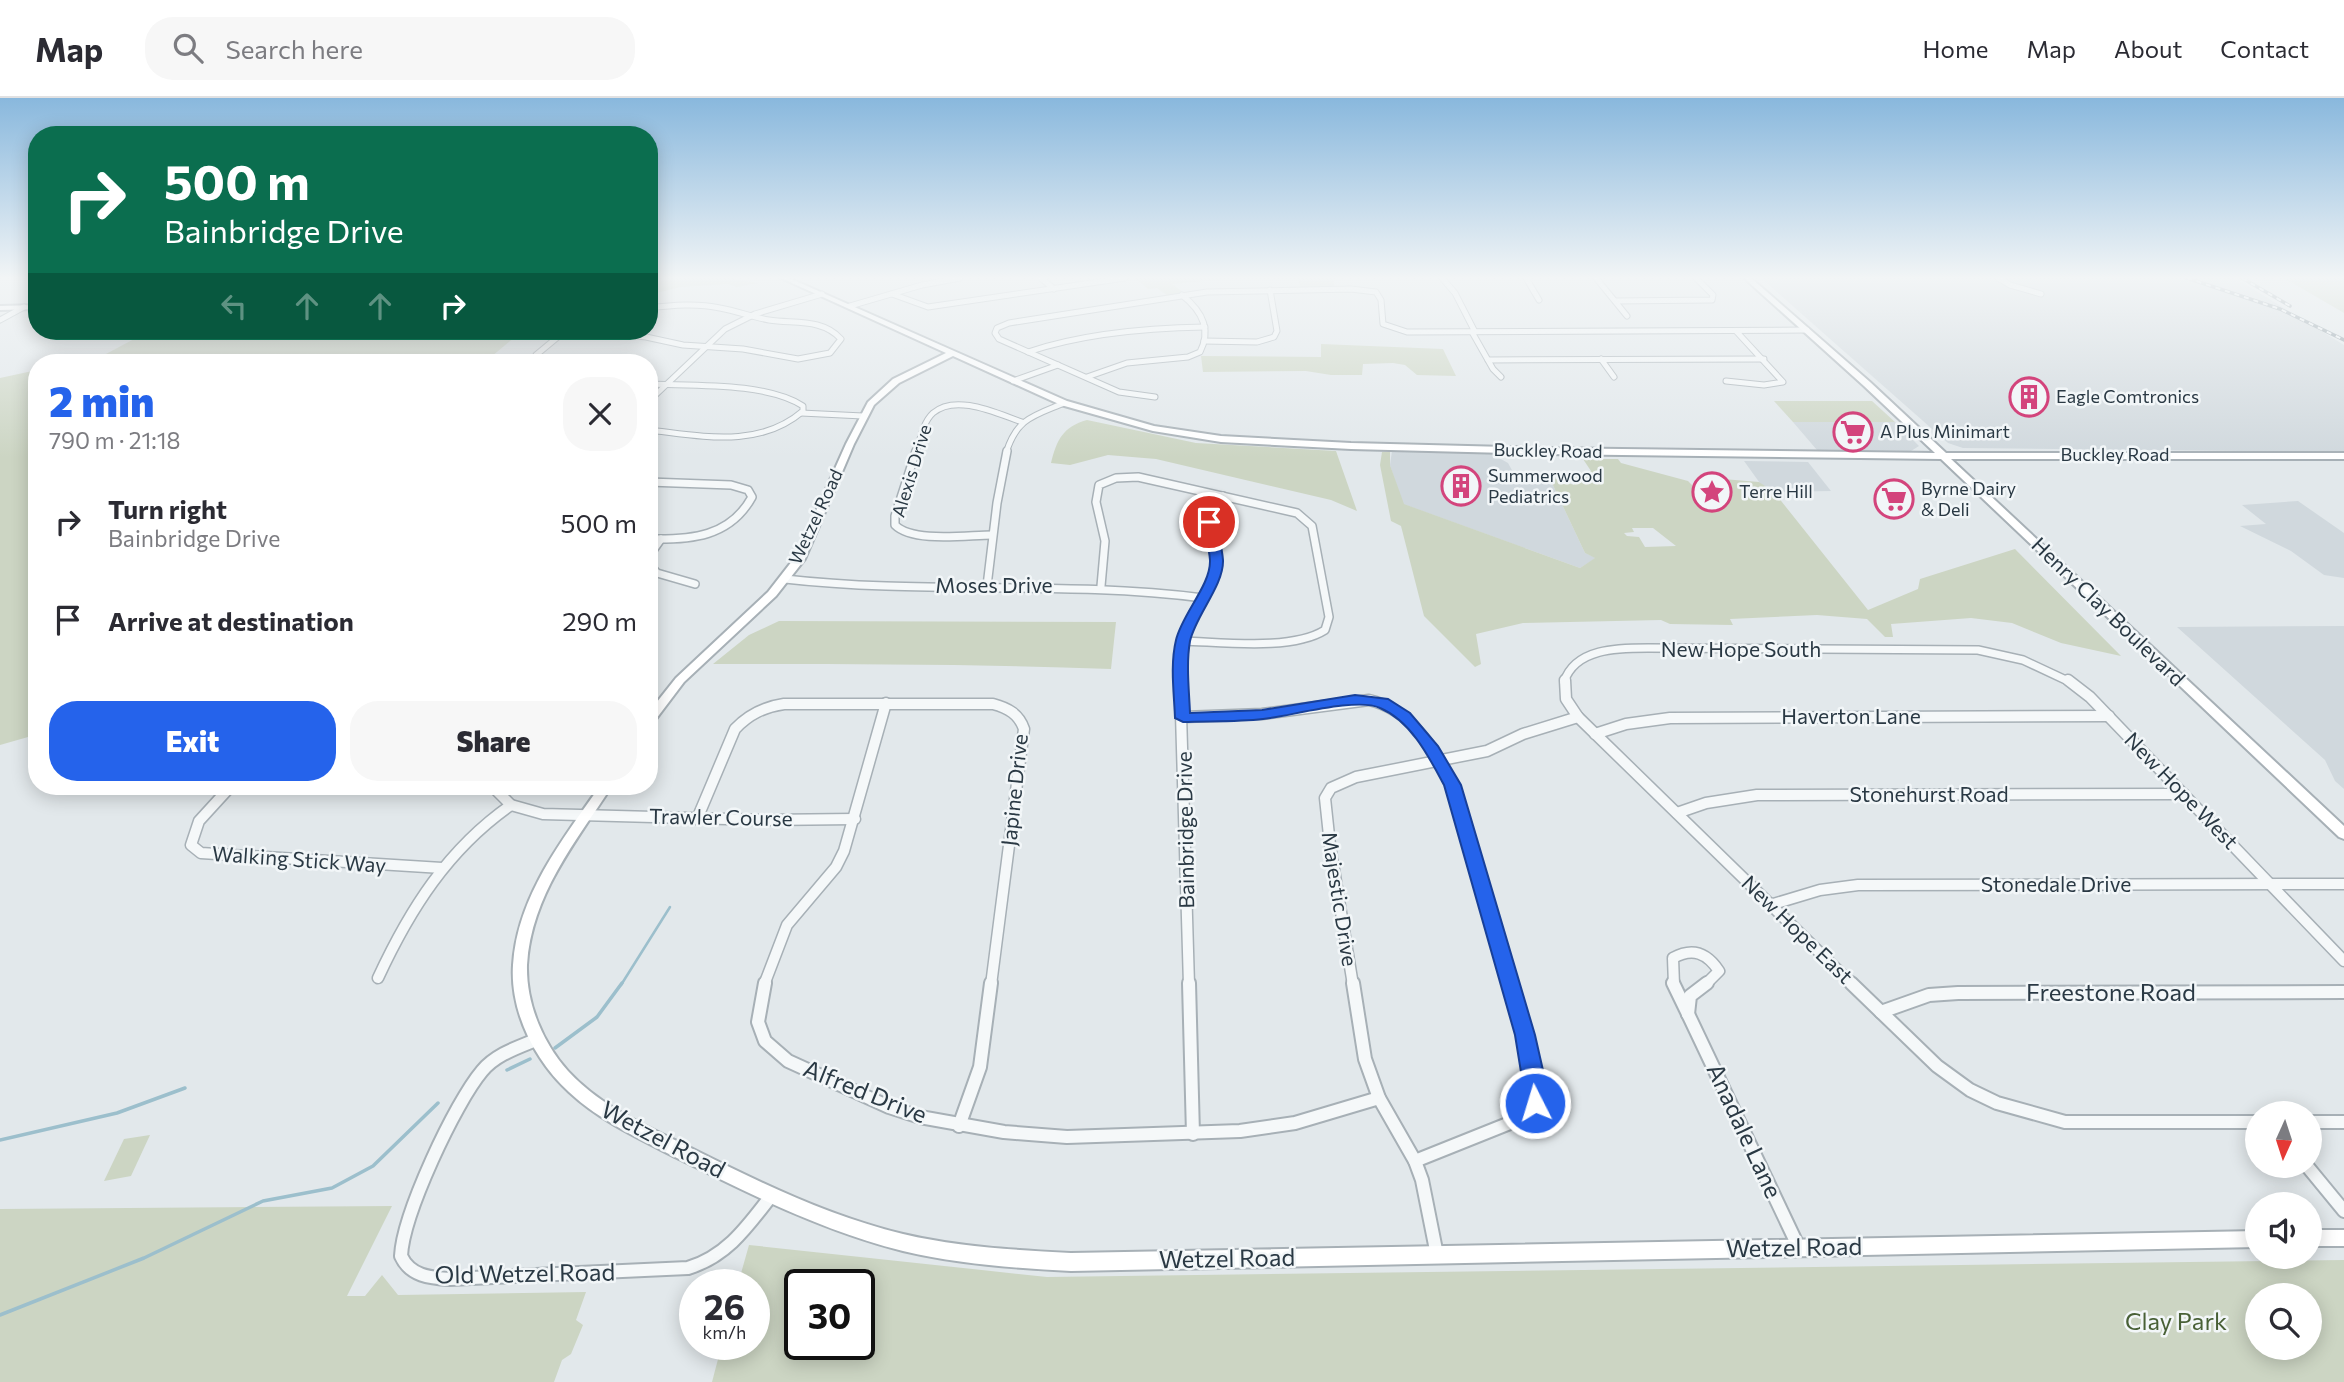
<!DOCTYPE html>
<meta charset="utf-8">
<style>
body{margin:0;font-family:Commissioner,sans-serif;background:#f7f7f7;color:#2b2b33;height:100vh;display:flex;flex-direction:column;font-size:26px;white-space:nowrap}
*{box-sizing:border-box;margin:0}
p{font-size:23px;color:#7c7c81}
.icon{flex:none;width:38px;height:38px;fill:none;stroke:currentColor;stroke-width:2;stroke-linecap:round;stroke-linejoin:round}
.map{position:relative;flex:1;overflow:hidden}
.panel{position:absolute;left:28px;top:256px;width:630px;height:441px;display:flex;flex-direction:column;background:#fff;border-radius:28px;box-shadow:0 4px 18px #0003}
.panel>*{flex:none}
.guide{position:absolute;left:28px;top:28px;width:630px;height:214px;border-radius:28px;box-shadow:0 4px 18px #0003;background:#0b6e4f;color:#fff;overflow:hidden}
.needle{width:46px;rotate:183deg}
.controls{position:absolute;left:2245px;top:1003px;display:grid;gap:14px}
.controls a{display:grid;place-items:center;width:77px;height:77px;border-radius:50%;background:#fff;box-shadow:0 4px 18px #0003;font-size:35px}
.speed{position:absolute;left:679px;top:1171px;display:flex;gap:14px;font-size:35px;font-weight:700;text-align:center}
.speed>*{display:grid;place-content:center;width:91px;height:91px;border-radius:50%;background:#fff;box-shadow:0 4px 18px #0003;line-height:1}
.speed small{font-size:18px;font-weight:400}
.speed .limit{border:4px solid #111;border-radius:10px;background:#fff;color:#111}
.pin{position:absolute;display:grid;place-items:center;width:60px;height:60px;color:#fff;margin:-30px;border:4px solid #fff;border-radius:50%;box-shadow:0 2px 7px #0007}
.me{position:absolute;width:77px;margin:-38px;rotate:355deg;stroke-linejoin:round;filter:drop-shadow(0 0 5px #0008)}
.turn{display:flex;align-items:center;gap:24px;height:147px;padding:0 21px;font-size:32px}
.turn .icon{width:91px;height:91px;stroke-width:2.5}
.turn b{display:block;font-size:49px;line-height:60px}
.lanes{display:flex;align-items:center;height:66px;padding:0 21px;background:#0003;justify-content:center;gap:35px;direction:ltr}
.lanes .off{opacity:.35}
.round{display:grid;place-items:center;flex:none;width:74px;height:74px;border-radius:28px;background:#f7f7f7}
.head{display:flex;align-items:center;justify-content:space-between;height:119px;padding:0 21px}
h1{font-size:42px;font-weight:800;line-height:52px;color:#2563eb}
.action{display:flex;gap:14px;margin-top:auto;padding:14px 21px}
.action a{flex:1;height:80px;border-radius:28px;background:#2563eb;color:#fff;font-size:28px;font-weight:800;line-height:80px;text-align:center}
.action a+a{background:#f7f7f7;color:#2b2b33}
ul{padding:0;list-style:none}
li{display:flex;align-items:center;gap:21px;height:98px;padding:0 21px}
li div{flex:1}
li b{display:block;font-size:26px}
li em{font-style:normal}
header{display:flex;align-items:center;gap:42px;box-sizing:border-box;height:98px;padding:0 35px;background:#fff;border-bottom:2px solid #e1e1e2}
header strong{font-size:33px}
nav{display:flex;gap:38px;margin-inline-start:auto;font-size:24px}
.search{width:490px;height:63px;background:#f7f7f7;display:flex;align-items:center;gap:18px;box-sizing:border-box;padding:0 24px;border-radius:28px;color:#7c7c81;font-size:26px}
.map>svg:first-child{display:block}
.built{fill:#d0d8dd}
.green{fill:#ccd5c3;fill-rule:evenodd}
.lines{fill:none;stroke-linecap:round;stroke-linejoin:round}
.stream-far1{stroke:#9cbfcc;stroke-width:2.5}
.stream{stroke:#9cbfcc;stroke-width:3.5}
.street-far3-casing{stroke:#a7b0b6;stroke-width:7}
.street-far2-casing{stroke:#a7b0b6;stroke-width:10}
.street-far1-casing{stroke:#a7b0b6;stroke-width:13}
.street-casing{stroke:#a7b0b6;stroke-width:16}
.secondary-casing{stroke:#a7b0b6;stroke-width:4}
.street-far3{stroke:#f5f8f9;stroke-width:5}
.street-far2{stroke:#f5f8f9;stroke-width:7}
.street-far1{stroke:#f5f8f9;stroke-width:10}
.street{stroke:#f5f8f9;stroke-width:12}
.secondary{fill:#fff;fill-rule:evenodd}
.rail-casing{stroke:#7b8b95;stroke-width:3.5}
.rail{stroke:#f2f6f8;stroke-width:2;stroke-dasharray:5;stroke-linecap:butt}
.route{fill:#2563eb;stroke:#184099;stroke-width:2}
.labels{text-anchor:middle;stroke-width:5;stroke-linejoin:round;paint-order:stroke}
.far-poi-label{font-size:18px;fill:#2a3944;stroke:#f2f6f8;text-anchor:start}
.far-street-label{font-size:18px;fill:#2a3944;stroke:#f2f6f8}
.street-label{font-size:21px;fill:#2a3944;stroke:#f2f6f8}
.near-street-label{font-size:24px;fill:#2a3944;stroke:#f2f6f8}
.near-park-label{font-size:24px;fill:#486036;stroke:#f2f6f8}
</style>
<header>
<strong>Map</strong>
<div class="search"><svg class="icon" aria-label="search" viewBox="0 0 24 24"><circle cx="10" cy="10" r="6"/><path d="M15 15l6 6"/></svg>Search here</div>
<nav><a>Home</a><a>Map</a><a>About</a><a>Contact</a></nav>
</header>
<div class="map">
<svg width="2344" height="1284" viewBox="0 0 2344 1284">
<rect width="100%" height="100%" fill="#e2e8eb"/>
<g class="built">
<polygon points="1761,180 2235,180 2344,247 2344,354 1963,350 1948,345"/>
<polygon points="1793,324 1895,324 1919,348 1911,353 1817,352"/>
<polygon points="1392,353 1492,356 1508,365 1513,374 1551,383 1585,455 1596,460 1580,470 1403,406 1390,367"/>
<polygon points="1744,363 1808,364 1831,393 1774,394 1762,388"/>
<polygon points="2298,403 2344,435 2344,480 2324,477 2291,453 2240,428 2266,426 2242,407"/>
<polygon points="2344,528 2344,691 2335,683 2325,662 2177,529"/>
</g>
<g class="green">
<polygon points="676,180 727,180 758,185 737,189 728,186 680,189 649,197 649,185"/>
<polygon points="1135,180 1333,180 1335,191 1301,191 1298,181 1226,181 1172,186 1185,196 1168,198 1157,190 1148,191"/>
<polygon points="2284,180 2344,180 2344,215"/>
<polygon points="149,233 522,233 485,264 91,264"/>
<polygon points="1321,246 1443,251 1456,278 1417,277 1405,267 1393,265 1363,266 1362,277 1331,277 1306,273 1203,274 1201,258 1321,259"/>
<polygon points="37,272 37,599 28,639 0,647 0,280"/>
<polygon points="1774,303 1872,303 1895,324 1793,324"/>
<path d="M1087,322L1196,345L1336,353L1357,413L1331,402L1156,361L1108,357L1070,367L1051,365C1057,341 1063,329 1087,322Z"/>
<path d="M1382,354H1390V367L1404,406L1580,470L1595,460L1585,455L1551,383V379L1574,387L1573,376L1591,373L1583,361H1618L1621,365L1688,383L1701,396L1713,393L1732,394L1723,381L1759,384L1774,394L1868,512L1918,491L1920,481L2015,451L2121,558L2061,545L2012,525L1971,520L1891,526L1893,539H1885L1867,521L1817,517L1730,521L1733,527L1670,526L1661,522L1523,525L1476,536L1481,566L1475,569L1424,518L1401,428L1391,423L1380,367ZM1632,430H1653L1676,448L1645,449L1639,439L1627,438L1624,435L1634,434Z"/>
<path d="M779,523L1116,524L1111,571C978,566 846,566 713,566L749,537Z"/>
<polygon points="150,1037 131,1078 104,1083 124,1041"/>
<polygon points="392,1108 347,1198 365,1198 382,1177 398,1197 586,1194 576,1222 583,1227 571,1256 562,1262 554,1284 0,1284 0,1111"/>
<path d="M749,1147L1047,1179L2344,1162V1284H712L722,1246H754V1186H738ZM800,1186H859V1246H800ZM2258,1197H2310V1250H2258Z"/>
</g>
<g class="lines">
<polyline class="stream-far1" points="621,887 670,809"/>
<g class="stream">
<polyline points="555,950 597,919 622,885"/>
<polyline points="507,972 530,961"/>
<polyline points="0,1042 117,1015 185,990"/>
<polyline points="0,1217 144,1160 263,1103 332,1090 373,1068 438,1005"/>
</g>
<g class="street-far3-casing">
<g id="street-far3">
<polyline points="1041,180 1054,191"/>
<polyline points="1442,180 1455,195 1475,234"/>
<polyline points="1526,180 1539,202"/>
<polyline points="1596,180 1627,218"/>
<polyline points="1998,180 2010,187 2041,196"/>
<polyline points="892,196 928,209 1125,180"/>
<polyline points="1615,203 1712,202 1713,197 1696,180"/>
<polyline points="850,208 922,187 960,180"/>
<polyline points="0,222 24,209"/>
<path d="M590,233L646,239L683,247L743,251L798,261L830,255L841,241C822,220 794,226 769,222C752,219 737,213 720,210C697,205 673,207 649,210"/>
<polyline points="1472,234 1493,271 1501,279"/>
<polyline points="1204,243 1257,244 1274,239 1277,233 1270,192"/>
<path d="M1028,254C1084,235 1147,230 1205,229"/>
<polyline points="1601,261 1614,279"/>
<polyline points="1488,262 1764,261"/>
<polyline points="533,264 536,257 565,233"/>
<path d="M1087,279L1127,265L1188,259L1200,254C1212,231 1201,212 1182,197"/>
<polyline points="1013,283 1058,267"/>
<polyline points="1726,283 1764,287 1783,284 1736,233"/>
<path d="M649,286C692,288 766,284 803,308V313C759,351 702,338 649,332"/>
<polyline points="1155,299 1119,294 999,241 995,235 997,230 1009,225 1207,194 1351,191 1376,194 1381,202 1383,226 1407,234 1807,232"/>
<polyline points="649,303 725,231 755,216 822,196"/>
<polyline points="801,315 863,318"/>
<path d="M916,355C920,342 923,324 933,315C956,295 998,316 1022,324"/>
<path d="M1006,355C1017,320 1033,318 1064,305"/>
</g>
</g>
<g class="street-far2-casing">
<g id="street-far2">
<path d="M916,353L895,418V427C913,445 967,437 992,437"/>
<path d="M649,384L731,387L748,392L752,399C730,439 691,442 649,441"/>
<polyline points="649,458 661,441"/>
<polyline points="649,466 657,475 695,486"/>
<path d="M785,481C924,497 1064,482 1203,500"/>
<polyline points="987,488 997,405 1007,353"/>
<path d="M1101,488L1105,443L1096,404L1099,387L1116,380L1138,379L1297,415L1312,428L1329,519L1325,532C1292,553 1222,544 1183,543"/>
<path d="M1180,584C1180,560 1182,536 1193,515C1201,501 1211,487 1215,471C1222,439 1202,432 1223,398"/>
<path d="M1564,584C1575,550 1618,550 1648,550L1978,552L2023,562L2070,584"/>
</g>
</g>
<g class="street-far1-casing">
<g id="street-far1">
<polyline points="1180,582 1189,887"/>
<polyline points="1565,582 1566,601 1578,619 1853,887"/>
<polyline points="2068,582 2090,599 2344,863"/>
<path d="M1183,619L1262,616L1369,602C1410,611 1435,651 1452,687L1510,887"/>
<polyline points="1595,636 1626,626 1670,620 2109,618"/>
<polyline points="231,688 199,723 191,747 201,755 442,770"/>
<polyline points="492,688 511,707 543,716 764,722 855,721"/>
<polyline points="1677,715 1706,705 1757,697 2184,696"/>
<path d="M697,721L735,631C749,616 764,609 784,606H993C1008,610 1019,616 1024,631L991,887"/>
<polyline points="1770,807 1820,792 1858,787 2344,786"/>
<path d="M378,880C410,811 448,751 511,707"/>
<polyline points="764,887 787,827 836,769 844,753 886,605"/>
<polyline points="1353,887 1330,747 1325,700 1331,690 1356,679 1487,653 1523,636 1578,619"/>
<path d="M1674,887L1673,860C1693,849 1707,855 1719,873L1705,887"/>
</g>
</g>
<g class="street-casing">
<g id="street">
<polyline points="765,885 758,924 765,943 788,963 889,1009 920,1019 1004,1034 1067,1039 1240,1033 1295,1025 1379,1000"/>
<polyline points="1189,885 1193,1036"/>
<polyline points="1353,885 1365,961 1379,1000 1415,1063 1422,1082 1437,1157"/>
<polyline points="1673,885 1688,916"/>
<polyline points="1851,885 1937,968 1970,992 1997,1005 2065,1024 2258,1024"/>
<polyline points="1881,914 1929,897 1958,895 2344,894"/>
<polyline points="1688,916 1799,1150"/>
<polyline points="1688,916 1690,898 1707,885"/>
<path d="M538,941C519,949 496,956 482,973C455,1005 403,1116 401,1158C410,1178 430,1180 450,1181L688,1170C727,1158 747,1129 771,1098"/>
<polyline points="2310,1024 2344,1024"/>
<polyline points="959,1028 980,969 991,885"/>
<polyline points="1415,1063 1525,1019 1535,1005 1537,990 1510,885"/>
<polyline points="2307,1068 2344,1113"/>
</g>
</g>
<g class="secondary-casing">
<g id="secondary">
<polygon points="781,180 789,180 1067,303 1154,328 1221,338 1351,345 1543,350 1935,355 1864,288 1744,180 1751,180 1870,284 1946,355 2344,355 2344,361 1951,361 2344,728 2344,741 2339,739 1941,361 1543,356 1351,351 1221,344 1153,333 1061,307 953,258 899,285 874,307 854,346 805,461 776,498 684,584 653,625 649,626 649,614 676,580 768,494 796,458 846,346 868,304 893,281 946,255"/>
<polygon points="37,207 37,211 0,212 0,208"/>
<path d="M600,688H612C576,743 531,798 527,867C526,906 543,945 568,973C602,1010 649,1029 693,1051C761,1085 829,1118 903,1136C958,1149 1015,1152 1071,1155L2258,1133V1149L1071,1173C1015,1170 958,1166 903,1153C823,1133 750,1096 677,1060C640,1041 600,1023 569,994C535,963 510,914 513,867C517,799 562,742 600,688Z"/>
<rect x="2310" y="1132" width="34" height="16"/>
</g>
</g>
<use href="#street-far3" class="street-far3"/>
<use href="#street-far2" class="street-far2"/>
<use href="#street-far1" class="street-far1"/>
<use href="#street" class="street"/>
<use href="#secondary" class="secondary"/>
<g class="rail-casing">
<g id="rail">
<polyline points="2187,180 2280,211 2344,242"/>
<polyline points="2242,180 2290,208"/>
</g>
</g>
<use href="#rail" class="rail"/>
</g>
<linearGradient id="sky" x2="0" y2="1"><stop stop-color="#89b8dd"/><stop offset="0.5" stop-color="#f2f5f6"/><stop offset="1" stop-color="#f2f5f6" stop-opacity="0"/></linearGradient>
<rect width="2344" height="360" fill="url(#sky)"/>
<path class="route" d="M1209,420L1216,424C1218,436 1222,449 1223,462C1224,487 1196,517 1190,543C1186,566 1189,591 1190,615L1262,612L1355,597L1388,601L1410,615L1438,648L1461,687L1535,937L1547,990L1543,1011L1535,1014L1527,1011L1515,937L1444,687C1429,659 1411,623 1380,610C1357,599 1291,618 1263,621C1237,624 1209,623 1183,624L1175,620C1174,594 1170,567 1176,542C1182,516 1211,487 1210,462C1209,449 1205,436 1203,424Z"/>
<defs>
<g id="building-ring" transform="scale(2.0125)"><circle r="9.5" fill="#f2f6f8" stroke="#d3447c" stroke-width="1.5"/><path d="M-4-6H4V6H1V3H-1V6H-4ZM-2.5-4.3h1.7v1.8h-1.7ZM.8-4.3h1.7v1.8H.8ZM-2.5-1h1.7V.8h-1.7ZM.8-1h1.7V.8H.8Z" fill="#d3447c"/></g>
<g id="supermarket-ring" transform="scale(2.0125)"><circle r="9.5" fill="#f2f6f8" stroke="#d3447c" stroke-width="1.5"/><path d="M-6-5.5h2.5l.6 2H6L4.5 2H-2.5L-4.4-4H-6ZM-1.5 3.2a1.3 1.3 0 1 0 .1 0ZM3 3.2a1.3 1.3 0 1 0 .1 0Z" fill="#d3447c"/></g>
<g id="sight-ring" transform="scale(2.0125)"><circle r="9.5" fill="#f2f6f8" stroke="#d3447c" stroke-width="1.5"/><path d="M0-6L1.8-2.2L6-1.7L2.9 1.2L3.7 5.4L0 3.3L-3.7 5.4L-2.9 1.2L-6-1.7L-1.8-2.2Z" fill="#d3447c"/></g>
</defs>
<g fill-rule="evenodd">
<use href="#building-ring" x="2029" y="299"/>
<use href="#supermarket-ring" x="1853" y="334"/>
<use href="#building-ring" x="1461" y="388"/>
<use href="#sight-ring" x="1712" y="394"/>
<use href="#supermarket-ring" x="1894" y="401"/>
</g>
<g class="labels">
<g class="far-poi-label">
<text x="2056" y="305">Eagle Comtronics</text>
<text x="1880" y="340">A Plus Minimart</text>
<text x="1488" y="384">Summerwood<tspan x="1488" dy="21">Pediatrics</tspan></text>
<text x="1921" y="397">Byrne Dairy<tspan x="1921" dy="21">&amp; Deli</tspan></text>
<text x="1739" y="400">Terre Hill</text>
</g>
<g class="far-street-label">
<text transform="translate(1548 353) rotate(1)" y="6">Buckley Road</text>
<text x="2115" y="363">Buckley Road</text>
<text transform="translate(912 373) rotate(-73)" y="6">Alexis Drive</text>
<text transform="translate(816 419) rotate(-65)" y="6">Wetzel Road</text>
</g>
<g class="street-label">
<text x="994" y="495">Moses Drive</text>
<text transform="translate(2108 514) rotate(44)" y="7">Henry Clay Boulevard</text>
<text x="1741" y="559">New Hope South</text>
<text x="1851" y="626">Haverton Lane</text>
<text transform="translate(1015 692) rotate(-84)" y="7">Japine Drive</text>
<text transform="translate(2181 693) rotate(46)" y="7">New Hope West</text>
<text x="1929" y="704">Stonehurst Road</text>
<text transform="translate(721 720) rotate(1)" y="7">Trawler Course</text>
<text transform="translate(1186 732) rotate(-91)" y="7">Bainbridge Drive</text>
<text transform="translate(299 762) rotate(4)" y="7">Walking Stick Way</text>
<text x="2056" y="794">Stonedale Drive</text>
<text transform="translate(1339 801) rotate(81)" y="7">Majestic Drive</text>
<text transform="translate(1797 832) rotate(44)" y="7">New Hope East</text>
</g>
<g class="near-street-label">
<text x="2111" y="903">Freestone Road</text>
<text transform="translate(865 994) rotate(22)" y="8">Alfred Drive</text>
<text transform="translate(1744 1033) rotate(65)" y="8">Anadale Lane</text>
<text transform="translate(663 1042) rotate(28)" y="8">Wetzel Road</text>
<text transform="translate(1794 1150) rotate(-1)" y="8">Wetzel Road</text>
<text transform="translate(1227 1161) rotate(-1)" y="8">Wetzel Road</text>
<text transform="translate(525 1176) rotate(-1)" y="8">Old Wetzel Road</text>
</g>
<g class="near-park-label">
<text x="2176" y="1232">Clay Park</text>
</g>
</g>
</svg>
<div class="controls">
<a><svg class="needle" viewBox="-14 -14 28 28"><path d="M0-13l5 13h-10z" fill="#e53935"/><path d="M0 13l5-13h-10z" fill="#7c7c81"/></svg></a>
<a><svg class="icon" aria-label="sound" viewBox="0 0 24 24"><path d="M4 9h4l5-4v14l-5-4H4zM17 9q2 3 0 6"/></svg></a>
<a><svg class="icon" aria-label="search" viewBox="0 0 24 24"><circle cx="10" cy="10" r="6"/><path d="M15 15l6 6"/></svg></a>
</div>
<div class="speed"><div>26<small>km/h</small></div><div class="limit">30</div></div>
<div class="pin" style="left:1209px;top:424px;background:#d93025"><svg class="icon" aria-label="arrive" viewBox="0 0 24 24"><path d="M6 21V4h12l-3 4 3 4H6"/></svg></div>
<svg class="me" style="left:1535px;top:1005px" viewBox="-20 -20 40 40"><circle r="17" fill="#2563eb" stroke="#fff" stroke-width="3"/><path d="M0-11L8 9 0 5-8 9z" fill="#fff"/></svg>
<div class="guide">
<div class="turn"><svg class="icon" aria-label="right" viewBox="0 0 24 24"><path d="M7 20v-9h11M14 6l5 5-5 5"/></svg><div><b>500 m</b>Bainbridge Drive</div></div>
<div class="lanes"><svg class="icon off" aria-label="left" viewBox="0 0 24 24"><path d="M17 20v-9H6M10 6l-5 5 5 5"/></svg><svg class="icon off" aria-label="ahead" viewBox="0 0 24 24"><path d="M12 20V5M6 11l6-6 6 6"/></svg><svg class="icon off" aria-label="ahead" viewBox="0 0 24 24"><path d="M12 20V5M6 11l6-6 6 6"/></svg><svg class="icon" aria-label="right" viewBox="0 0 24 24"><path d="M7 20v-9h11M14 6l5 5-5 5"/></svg></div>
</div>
<section class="panel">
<div class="head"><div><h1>2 min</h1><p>790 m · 21:18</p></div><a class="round"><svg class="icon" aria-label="close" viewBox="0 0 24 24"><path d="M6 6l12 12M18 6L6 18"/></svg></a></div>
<ul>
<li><svg class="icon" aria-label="right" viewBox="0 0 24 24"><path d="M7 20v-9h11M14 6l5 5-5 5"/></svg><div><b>Turn right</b><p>Bainbridge Drive</p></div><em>500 m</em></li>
<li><svg class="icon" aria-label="arrive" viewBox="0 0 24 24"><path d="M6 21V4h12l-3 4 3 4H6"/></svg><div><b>Arrive at destination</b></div><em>290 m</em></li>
</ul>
<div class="action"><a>Exit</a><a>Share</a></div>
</section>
</div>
